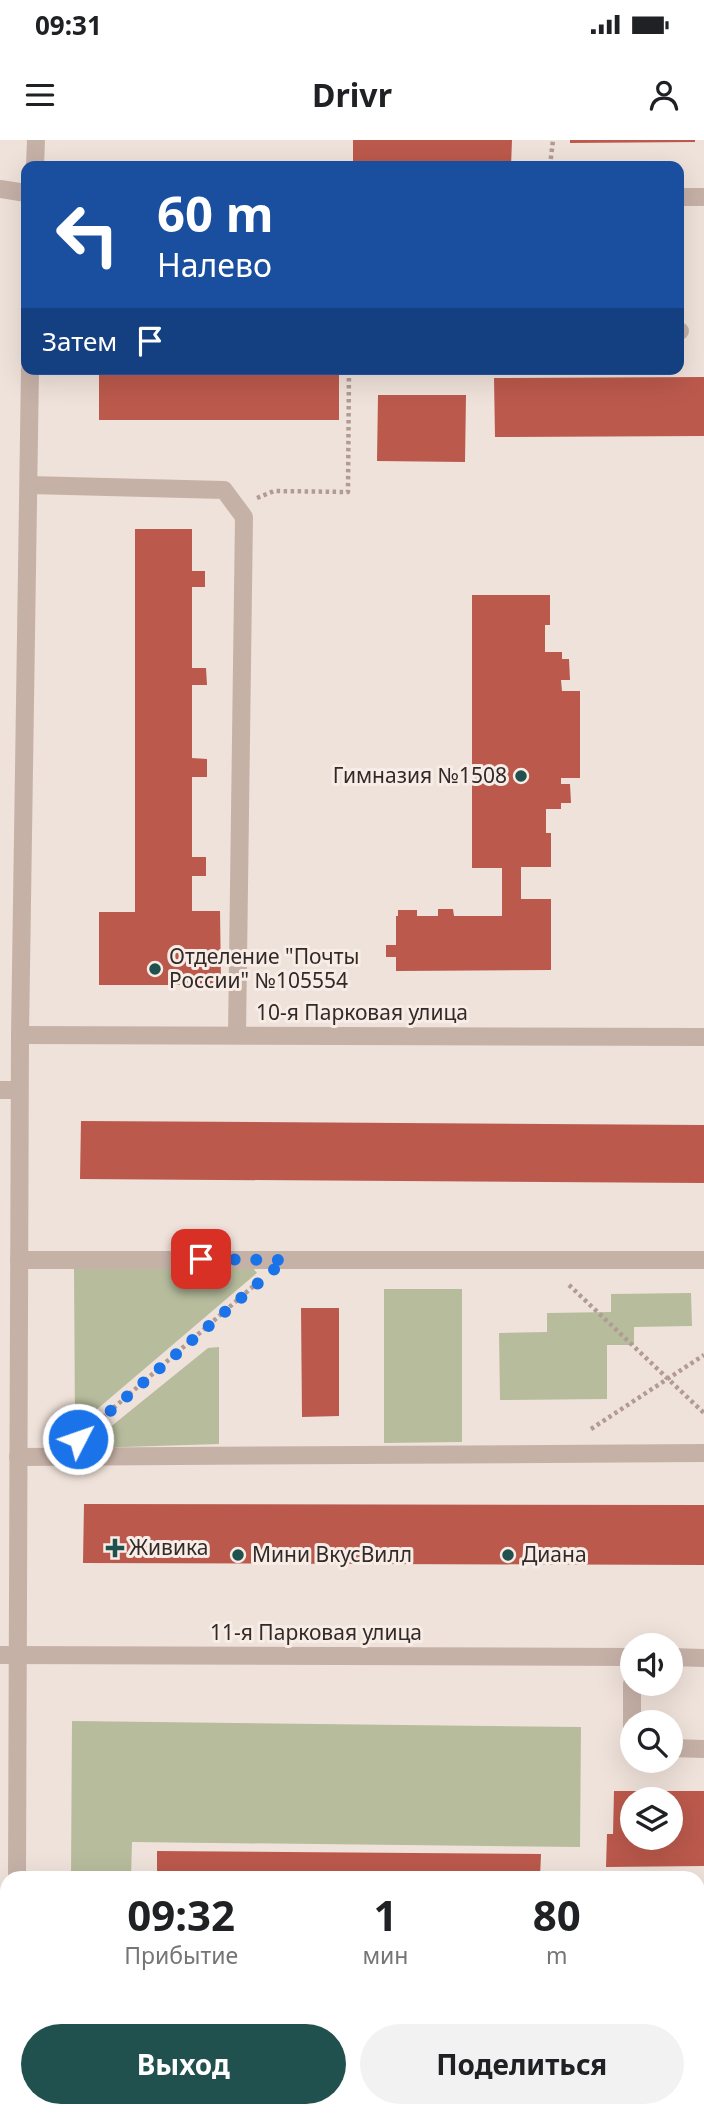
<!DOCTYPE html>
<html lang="ru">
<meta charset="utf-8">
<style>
body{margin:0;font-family:"Noto Sans",sans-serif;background:#f2f2f2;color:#202124;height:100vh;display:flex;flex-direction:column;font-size:26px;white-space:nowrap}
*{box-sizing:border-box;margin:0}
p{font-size:23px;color:#757577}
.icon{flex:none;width:38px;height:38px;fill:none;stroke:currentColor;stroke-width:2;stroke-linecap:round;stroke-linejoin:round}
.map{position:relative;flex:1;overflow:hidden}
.panel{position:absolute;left:0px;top:1731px;width:705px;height:247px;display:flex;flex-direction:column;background:#fff;border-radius:21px 21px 0 0;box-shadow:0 7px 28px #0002}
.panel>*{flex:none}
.top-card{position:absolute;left:21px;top:21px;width:663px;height:214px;border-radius:14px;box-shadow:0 7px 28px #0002;background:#1a4fa0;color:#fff;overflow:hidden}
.buttons{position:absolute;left:620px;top:1493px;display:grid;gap:14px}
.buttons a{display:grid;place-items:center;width:63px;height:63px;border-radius:50%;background:#fff;box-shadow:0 7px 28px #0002;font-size:35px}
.pin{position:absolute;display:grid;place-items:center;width:60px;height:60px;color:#fff;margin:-30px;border-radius:14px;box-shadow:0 4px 10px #0006}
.me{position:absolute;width:77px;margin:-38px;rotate:49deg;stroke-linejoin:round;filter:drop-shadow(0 0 5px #0008)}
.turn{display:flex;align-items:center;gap:24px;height:147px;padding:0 21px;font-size:32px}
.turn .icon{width:91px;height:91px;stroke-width:2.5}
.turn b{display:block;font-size:49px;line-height:60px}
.then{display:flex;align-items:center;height:66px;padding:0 21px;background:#0003;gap:14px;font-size:26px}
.eta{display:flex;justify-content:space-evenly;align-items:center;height:119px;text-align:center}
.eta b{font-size:42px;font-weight:700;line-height:49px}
.button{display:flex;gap:14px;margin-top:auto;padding:14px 21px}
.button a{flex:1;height:80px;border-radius:42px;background:#20514e;color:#fff;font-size:28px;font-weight:700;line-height:80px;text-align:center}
.button a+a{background:#f2f2f2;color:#202124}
.status{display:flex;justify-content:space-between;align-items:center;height:49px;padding:0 35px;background:#fff;direction:ltr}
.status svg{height:19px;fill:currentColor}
header{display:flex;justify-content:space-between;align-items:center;height:91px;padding:0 21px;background:#fff;font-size:32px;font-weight:700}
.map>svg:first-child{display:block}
.green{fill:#b6bc9c}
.building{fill:#bb594c;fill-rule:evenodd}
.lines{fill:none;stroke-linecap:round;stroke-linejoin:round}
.path{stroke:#b19b92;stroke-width:4.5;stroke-dasharray:3.5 3.5;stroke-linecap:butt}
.minor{stroke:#c6b1a7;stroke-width:18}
.route{stroke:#1a73e8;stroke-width:12;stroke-dasharray:0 21.6}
.poi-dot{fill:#20514e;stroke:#f7ede6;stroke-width:2.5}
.labels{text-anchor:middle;stroke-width:6;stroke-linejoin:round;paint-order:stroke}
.poi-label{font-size:21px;fill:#332927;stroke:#f7ede6;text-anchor:start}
.street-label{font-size:21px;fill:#332927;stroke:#f7ede6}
</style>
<div class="status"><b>09:31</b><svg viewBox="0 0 49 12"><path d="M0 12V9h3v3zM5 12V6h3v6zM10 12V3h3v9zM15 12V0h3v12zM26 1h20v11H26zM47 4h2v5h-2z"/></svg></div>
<header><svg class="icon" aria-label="menu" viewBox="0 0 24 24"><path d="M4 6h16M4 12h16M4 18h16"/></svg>Drivr<svg class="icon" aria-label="person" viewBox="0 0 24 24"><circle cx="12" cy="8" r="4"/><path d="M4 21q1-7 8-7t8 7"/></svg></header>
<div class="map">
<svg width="704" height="1976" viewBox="0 0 704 1976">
<rect width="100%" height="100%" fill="#efe2da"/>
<g class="green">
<polygon points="251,1126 257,1133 82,1282 75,1283 74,1128"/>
<polygon points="384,1149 462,1149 462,1302 384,1303"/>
<polygon points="691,1153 692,1186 634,1187 634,1205 607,1205 607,1259 500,1260 499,1193 547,1192 547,1173 611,1172 611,1154"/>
<polygon points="219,1207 219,1304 92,1308 93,1301 208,1208"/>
<polygon points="72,1581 581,1587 580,1707 132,1702 131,1738 71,1738"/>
</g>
<g class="building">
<polygon points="353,0 512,0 511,26 353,26"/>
<polygon points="570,0 695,0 695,2 570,3"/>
<rect x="99" y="229" width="240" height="51"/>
<polygon points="704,237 704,296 495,297 494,238"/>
<polygon points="378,255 466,255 465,322 377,321"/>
<polygon points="135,389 192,389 192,431 205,431 205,447 192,447 192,528 206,528 207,545 192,545 192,618 207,619 207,637 192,637 192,717 206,717 206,736 192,736 192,771 220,771 221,845 99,845 99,772 135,772"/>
<polygon points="472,455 550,455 550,485 545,485 545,512 562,512 562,519 569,519 570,540 561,540 562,551 580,551 580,638 561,638 561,644 570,644 571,663 561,663 561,669 546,669 546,693 551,693 551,727 521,727 521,759 551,759 551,830 396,831 396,817 386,817 386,805 396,805 396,776 398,776 398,770 417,770 417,776 438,776 438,769 453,769 454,776 502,776 502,728 472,728"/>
<polygon points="81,981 704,985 704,1043 80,1039"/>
<polygon points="301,1168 339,1168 339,1276 302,1277"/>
<polygon points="84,1364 704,1365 704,1425 83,1423"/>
<path d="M614,1651H704V1726L606,1727L607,1694H613ZM632,1659H670V1698H632Z"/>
<polygon points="157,1711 541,1714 540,1738 157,1738"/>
<rect x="125" y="1970" width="135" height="6"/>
<rect x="401" y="1970" width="63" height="6"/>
</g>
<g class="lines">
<g class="path">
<polyline points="550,26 553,0"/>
<polyline points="257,358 274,351 348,352 349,229"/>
<polyline points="569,1145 704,1273"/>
<polyline points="591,1289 704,1215"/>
<polyline points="87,1291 257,1143"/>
</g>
<g class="minor">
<polyline points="35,26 36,0"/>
<polyline points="0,49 26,53"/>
<polyline points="679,57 704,57"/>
<polyline points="679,191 680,191"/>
<polyline points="29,345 224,350 244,377 237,895"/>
<polyline points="20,895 704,897"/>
<polyline points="0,950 19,950"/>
<polyline points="19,1120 704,1120"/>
<polyline points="18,1317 704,1313"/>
<polyline points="0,1515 632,1517"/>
<polyline points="670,1517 704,1518"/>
<polyline points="632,1608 632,1544"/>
<polyline points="670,1608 704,1609"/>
<polyline points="17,1738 20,895 30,229"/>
<polyline points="698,1771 704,1771"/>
<polyline points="0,1872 7,1872"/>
<polyline points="698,1970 704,1970"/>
<polyline points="16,1976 16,1970"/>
<polyline points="73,1976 73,1970"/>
<polyline points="624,1976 625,1970"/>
</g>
</g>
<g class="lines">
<polyline class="route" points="78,1299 285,1120 201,1119"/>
</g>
<g class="poi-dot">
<circle cx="521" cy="636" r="7"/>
<circle cx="155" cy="829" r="7"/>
<path d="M111.5 1397.5h7v7h7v7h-7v7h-7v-7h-7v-7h7z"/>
<circle cx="238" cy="1415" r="7"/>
<circle cx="508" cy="1415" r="7"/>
</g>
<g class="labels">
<g class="poi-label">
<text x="507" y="643" text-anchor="end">Гимназия №1508</text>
<text x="169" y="824">Отделение "Почты<tspan x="169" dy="24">России" №105554</tspan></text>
<text x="129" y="1415">Живика</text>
<text x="252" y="1422">Мини ВкусВилл</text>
<text x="522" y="1422">Диана</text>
</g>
<g class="street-label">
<text x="362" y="880">10-я Парковая улица</text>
<text x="316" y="1500">11-я Парковая улица</text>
</g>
</g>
</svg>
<div class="buttons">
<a><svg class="icon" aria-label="sound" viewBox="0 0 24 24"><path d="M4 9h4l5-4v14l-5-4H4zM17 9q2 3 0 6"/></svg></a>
<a><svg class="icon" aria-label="search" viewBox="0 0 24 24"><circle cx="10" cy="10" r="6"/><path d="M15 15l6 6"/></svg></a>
<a><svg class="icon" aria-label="layers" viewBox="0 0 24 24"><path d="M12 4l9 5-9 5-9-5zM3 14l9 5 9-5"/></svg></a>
</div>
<div class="pin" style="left:201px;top:1119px;background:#d93025"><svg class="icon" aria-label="arrive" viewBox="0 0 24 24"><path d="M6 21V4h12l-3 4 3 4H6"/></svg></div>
<svg class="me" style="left:78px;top:1299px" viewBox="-20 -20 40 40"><circle r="17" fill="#1a73e8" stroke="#fff" stroke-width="3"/><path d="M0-11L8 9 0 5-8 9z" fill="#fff"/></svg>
<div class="top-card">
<div class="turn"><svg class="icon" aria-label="left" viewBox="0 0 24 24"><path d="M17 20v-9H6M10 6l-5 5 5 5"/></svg><div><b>60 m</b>Налево</div></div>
<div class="then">Затем<svg class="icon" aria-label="arrive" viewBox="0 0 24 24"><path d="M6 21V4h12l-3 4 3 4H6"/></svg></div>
</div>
<section class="panel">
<div class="eta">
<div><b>09:32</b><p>Прибытие</p></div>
<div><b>1</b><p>мин</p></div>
<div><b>80</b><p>m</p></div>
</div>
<div class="button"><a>Выход</a><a>Поделиться</a></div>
</section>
</div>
